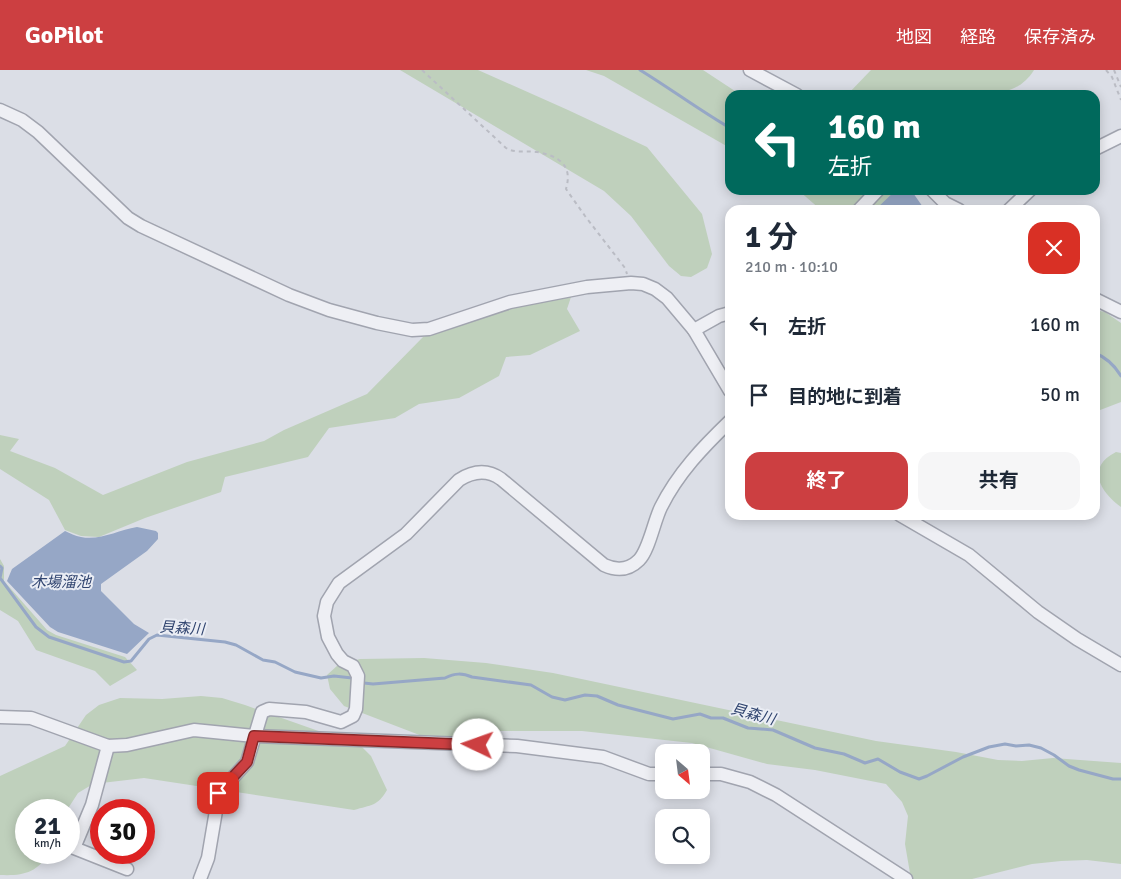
<!DOCTYPE html>
<html lang="ja">
<meta charset="utf-8">
<style>
body{margin:0;font-family:Signika,"Noto Sans JP",sans-serif;background:#f6f6f7;color:#1f2937;height:100vh;display:flex;flex-direction:column;font-size:19px;white-space:nowrap}
*{box-sizing:border-box;margin:0}
p{font-size:16px;color:#747a83}
.icon{flex:none;width:28px;height:28px;fill:none;stroke:currentColor;stroke-width:2;stroke-linecap:round;stroke-linejoin:round}
.map{position:relative;flex:1;overflow:hidden}
.sheet{position:absolute;left:725px;top:135px;width:375px;height:315px;display:flex;flex-direction:column;background:#fff;border-radius:15px;box-shadow:0 2px 12px #0003}
.sheet>*{flex:none}
.top-card{position:absolute;left:725px;top:20px;width:375px;height:105px;border-radius:15px;box-shadow:0 2px 12px #0003;background:#00695c;color:#fff;overflow:hidden}
.needle{width:32px;rotate:152deg}
.buttons{position:absolute;left:655px;top:674px;display:grid;gap:10px}
.buttons a{display:grid;place-items:center;width:55px;height:55px;border-radius:10px;background:#fff;box-shadow:0 2px 12px #0003;font-size:25px}
.speed{position:absolute;left:15px;top:729px;display:flex;gap:10px;font-size:25px;font-weight:700;text-align:center}
.speed>*{display:grid;place-content:center;width:65px;height:65px;border-radius:50%;background:#fff;box-shadow:0 2px 12px #0003;line-height:1}
.speed small{font-size:12px;font-weight:400}
.speed .limit{border:8px solid #d22;background:#fff;color:#111}
.pin{position:absolute;display:grid;place-items:center;width:42px;height:42px;color:#fff;margin:-21px;border-radius:10px;box-shadow:0 2px 8px #0006}
.me{position:absolute;width:55px;margin:-28px;rotate:273deg;stroke-linejoin:round;filter:drop-shadow(0 0 4px #0008)}
.turn{display:flex;align-items:center;gap:18px;height:105px;padding:0 20px;font-size:22px}
.turn .icon{width:65px;height:65px;stroke-width:2.5}
.turn b{display:block;font-size:35px;line-height:42px}
.round{display:grid;place-items:center;flex:none;width:52px;height:52px;border-radius:15px;background:#f6f6f7}
.headline{display:flex;align-items:center;justify-content:space-between;height:85px;padding:0 20px}
h1{font-size:30px;font-weight:700;line-height:38px}
.action{display:flex;gap:10px;margin-top:auto;padding:10px 20px}
.action a{flex:1;height:58px;border-radius:15px;background:#cc3f41;color:#fff;font-size:20px;font-weight:700;line-height:58px;text-align:center}
.action a+a{background:#f6f6f7;color:#1f2937}
ul{padding:0;list-style:none}
li{display:flex;align-items:center;gap:15px;height:70px;padding:0 20px}
li div{flex:1}
li b{display:block;font-size:19px}
li em{font-style:normal}
header{display:flex;align-items:center;gap:30px;box-sizing:border-box;height:70px;padding:0 25px;background:#cc3f41;color:#fff}
header strong{font-size:24px}
nav{display:flex;gap:28px;margin-inline-start:auto;font-size:18px}
.map>svg:first-child{display:block}
.green{fill:#bfd0bc}
.water{fill:#96a7c6}
.lines{fill:none;stroke-linecap:round;stroke-linejoin:round}
.stream{stroke:#96a7c6;stroke-width:3}
.minor-casing{stroke:#a1a4af;stroke-width:15}
.path{stroke:#babcc4;stroke-width:2;stroke-dasharray:4 4;stroke-linecap:butt}
.minor{stroke:#eeeff4;stroke-width:12}
.route-casing{stroke:#85292a;stroke-width:12}
.route{stroke:#cc3f41;stroke-width:9}
.labels{text-anchor:middle;stroke-width:4;stroke-linejoin:round;paint-order:stroke}
.water-label{font-size:15px;font-style:italic;fill:#30446f;stroke:#eaedf4}
</style>
<header>
<strong>GoPilot</strong>
<nav><a>地図</a><a>経路</a><a>保存済み</a></nav>
</header>
<div class="map">
<svg width="1121" height="809" viewBox="0 0 1121 809">
<rect width="100%" height="100%" fill="#dbdee6"/>
<g class="green">
<polygon points="400,0 478,0 568,40 647,77 702,144 712,184 707,198 691,207 681,206 669,196 631,146 604,121"/>
<polygon points="586,0 703,0 741,25 730,25 730,78 604,6"/>
<path d="M871,0H1034C1023,18 1007,22 989,25H847Z"/>
<polygon points="798,120 889,120 896,140 821,140"/>
<polygon points="572,224 567,239 580,261 530,285 506,287 499,306 459,328 419,334 395,348 329,358 308,387 225,407 221,422 145,448 99,467 81,466 65,460 49,430 0,399 0,365 19,369 10,381 55,398 103,425 187,392 264,371 284,360 367,324 423,267 464,252 519,236"/>
<polygon points="1095,240 1105,242 1121,253 1121,332 1095,342"/>
<path d="M1116,382L1121,383V437C1099,421 1086,397 1116,382Z"/>
<polygon points="0,489 4,496 4,511 47,560 56,565 125,587 137,600 110,616 95,601 36,580 18,551 0,540"/>
<polygon points="424,588 486,593 553,603 876,671 956,682 998,690 1022,691 1053,688 1121,693 1121,794 1087,790 1061,791 1032,794 972,809 911,809 905,774 908,746 902,732 886,714 815,700 767,694 692,673 582,661 472,661 453,670 435,671 344,636 330,619 327,605 338,595 360,589"/>
<path d="M201,626L222,628L245,635L361,676L371,686L387,720C378,736 371,735 354,740L144,708L93,714L78,723L67,740H26V782L49,783C37,803 23,806 0,805V706L65,676L86,645L99,635L120,628L162,629Z"/>
</g>
<g class="water">
<polygon points="896,120 911,120 925,140 875,140"/>
<path d="M137,457L156,461L158,463V469L147,481L101,514V521L134,554L149,563L127,584L58,562L50,557L7,511L12,499L65,461C70,463 75,466 81,467C100,471 118,460 137,457Z"/>
</g>
<g class="lines">
<g class="stream">
<path d="M640,0C671,19 699,40 730,58"/>
<path d="M1095,283C1105,287 1115,296 1121,306"/>
<polyline points="0,496 2,498 0,508 36,557 49,567 124,592 131,591 149,569 157,565 225,572 236,575 263,590 275,592 295,602 321,608 334,606 352,608"/>
<path d="M364,613L373,614L445,608C455,603 462,603 472,607L531,615L552,627L565,630L585,625L597,626L618,635L673,649L700,644L711,648H723L748,658L773,660L815,678L844,684L865,693L878,689L900,702L919,709L927,706L963,687L989,677L1005,674L1016,676L1029,675L1041,678L1054,685L1069,696L1079,700L1113,709H1121"/>
</g>
<g class="minor-casing">
<g id="minor">
<polyline points="750,0 797,25"/>
<polyline points="0,40 22,50 38,62 128,148 141,156 289,225 329,240 377,253 412,260 429,259 510,232 587,217 631,213 643,214 655,219 667,228 694,260 730,321"/>
<polyline points="1095,79 1121,66"/>
<polyline points="932,120 945,133 959,140"/>
<polyline points="859,140 878,120"/>
<polyline points="1009,140 1030,120"/>
<polyline points="1095,229 1121,242"/>
<polyline points="694,260 719,246 730,243"/>
<polyline points="900,445 969,485 1038,542 1077,569 1121,595"/>
<polyline points="0,647 31,648 108,676 127,675 194,660 254,666 517,676 603,687 649,704 664,704"/>
<polyline points="108,676 92,735 74,778 127,799"/>
<polyline points="701,704 721,704 750,712 776,725 906,809"/>
<path d="M200,809L208,788L219,723L247,692L262,642L269,639L306,642L341,652L353,646L356,639L358,606L353,596L343,591L337,584L328,567L324,546L327,532L339,513L406,464L459,410C473,401 487,399 501,409L604,495C617,501 629,500 639,490C649,480 654,451 661,437C678,403 703,377 730,351"/>
</g>
</g>
<g class="path">
<path d="M422,0L506,78C516,84 526,80 537,82C559,86 573,95 566,119L585,146L625,198L627,204"/>
<polyline points="1106,0 1112,7 1121,30"/>
<polyline points="1114,0 1121,17"/>
</g>
<use href="#minor" class="minor"/>
</g>
<g class="lines">
<g class="route-casing">
<polyline id="route" points="218,723 247,692 254,666 478,675"/>
</g>
<use href="#route" class="route"/>
</g>
<g class="labels">
<g class="water-label">
<text x="61" y="517">木場溜池</text>
<text transform="translate(182 558) rotate(3)" y="5">貝森川</text>
<text transform="translate(753 644) rotate(15)" y="5">貝森川</text>
</g>
</g>
</svg>
<div class="buttons">
<a><svg class="needle" viewBox="-14 -14 28 28"><path d="M0-13l5 13h-10z" fill="#e53935"/><path d="M0 13l5-13h-10z" fill="#747a83"/></svg></a>
<a><svg class="icon" aria-label="search" viewBox="0 0 24 24"><circle cx="10" cy="10" r="6"/><path d="M15 15l6 6"/></svg></a>
</div>
<div class="speed"><div>21<small>km/h</small></div><div class="limit">30</div></div>
<div class="pin" style="left:218px;top:723px;background:#d93025"><svg class="icon" aria-label="arrive" viewBox="0 0 24 24"><path d="M6 21V4h12l-3 4 3 4H6"/></svg></div>
<svg class="me" style="left:478px;top:675px" viewBox="-20 -20 40 40"><circle r="19" fill="#fff"/><path d="M0-13L10 11 0 6-10 11z" fill="#cc3f41"/></svg>
<div class="top-card">
<div class="turn"><svg class="icon" aria-label="left" viewBox="0 0 24 24"><path d="M17 20v-9H6M10 6l-5 5 5 5"/></svg><div><b>160 m</b>左折</div></div>
</div>
<section class="sheet">
<div class="headline"><div><h1>1 分</h1><p>210 m · 10:10</p></div><a class="round" style="background:#d93025;color:#fff"><svg class="icon" aria-label="close" viewBox="0 0 24 24"><path d="M6 6l12 12M18 6L6 18"/></svg></a></div>
<ul>
<li><svg class="icon" aria-label="left" viewBox="0 0 24 24"><path d="M17 20v-9H6M10 6l-5 5 5 5"/></svg><div><b>左折</b></div><em>160 m</em></li>
<li><svg class="icon" aria-label="arrive" viewBox="0 0 24 24"><path d="M6 21V4h12l-3 4 3 4H6"/></svg><div><b>目的地に到着</b></div><em>50 m</em></li>
</ul>
<div class="action"><a>終了</a><a>共有</a></div>
</section>
</div>
